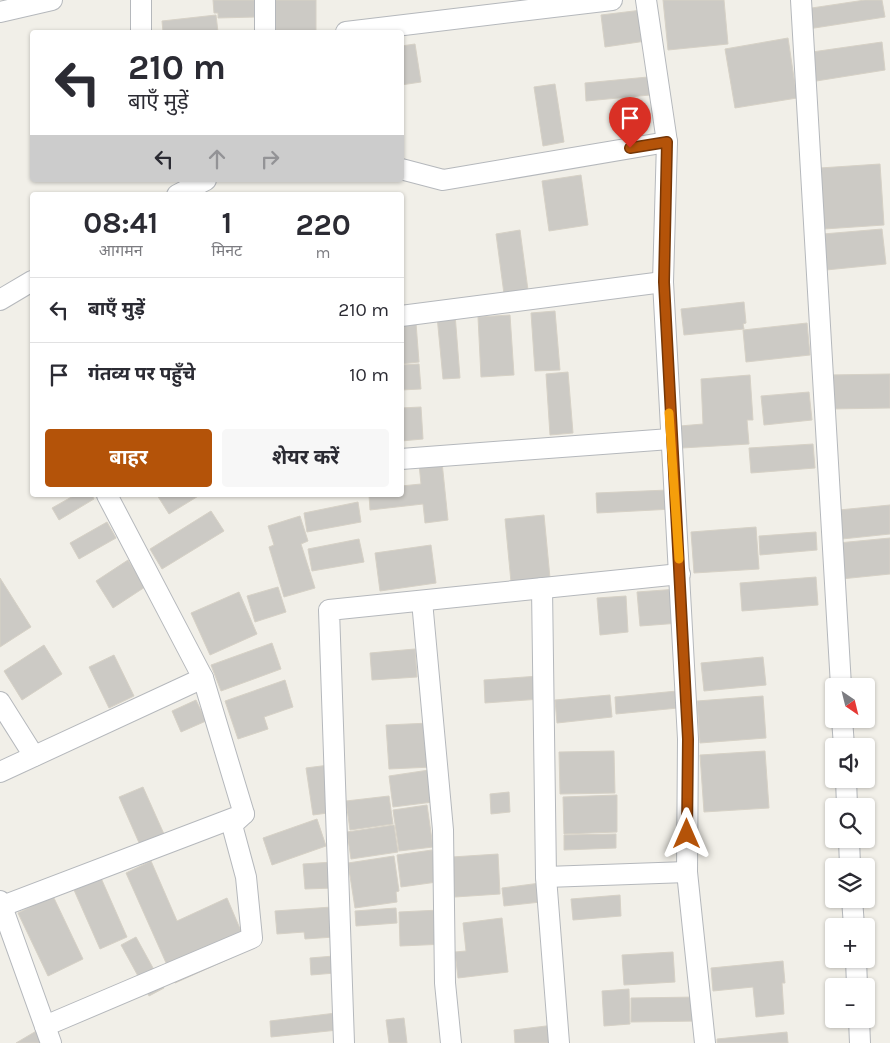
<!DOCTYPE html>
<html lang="hi">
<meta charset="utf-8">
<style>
body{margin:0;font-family:Karla,"Noto Sans Devanagari",sans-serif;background:#f7f7f7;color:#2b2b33;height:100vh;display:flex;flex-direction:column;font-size:19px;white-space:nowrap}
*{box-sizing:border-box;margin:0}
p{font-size:16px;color:#7c7c81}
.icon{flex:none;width:28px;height:28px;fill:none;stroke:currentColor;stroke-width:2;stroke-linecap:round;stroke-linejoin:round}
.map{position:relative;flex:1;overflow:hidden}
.side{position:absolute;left:30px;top:192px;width:374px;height:305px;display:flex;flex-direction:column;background:#fff;border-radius:5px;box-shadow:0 1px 4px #0004}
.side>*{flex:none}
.top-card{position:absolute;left:30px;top:30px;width:374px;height:152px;border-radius:5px;box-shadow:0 1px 4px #0004;background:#fff;color:#2b2b33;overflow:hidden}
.needle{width:32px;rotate:145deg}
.tools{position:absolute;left:825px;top:678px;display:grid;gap:10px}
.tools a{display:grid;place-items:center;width:50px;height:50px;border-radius:5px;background:#fff;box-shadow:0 1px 4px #0004;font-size:25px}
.pin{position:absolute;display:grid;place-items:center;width:42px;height:42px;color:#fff;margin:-51px -21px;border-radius:50% 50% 50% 0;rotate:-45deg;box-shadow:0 0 5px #0007}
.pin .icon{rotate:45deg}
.me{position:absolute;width:55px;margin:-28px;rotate:0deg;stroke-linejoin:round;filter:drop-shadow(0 0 4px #0008)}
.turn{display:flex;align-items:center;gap:18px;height:105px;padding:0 15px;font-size:22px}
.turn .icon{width:65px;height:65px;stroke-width:2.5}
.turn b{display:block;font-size:35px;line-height:42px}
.lanes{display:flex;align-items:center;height:48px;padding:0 15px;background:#0003;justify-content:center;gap:25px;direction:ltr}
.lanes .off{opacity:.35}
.eta{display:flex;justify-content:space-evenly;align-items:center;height:85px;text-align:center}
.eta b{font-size:30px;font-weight:700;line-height:35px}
.action{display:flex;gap:10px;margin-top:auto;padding:10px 15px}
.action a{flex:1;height:58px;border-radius:5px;background:#b45309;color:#fff;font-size:20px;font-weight:700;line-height:58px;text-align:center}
.action a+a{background:#f7f7f7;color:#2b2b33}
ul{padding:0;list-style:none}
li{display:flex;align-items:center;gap:15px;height:65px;padding:0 15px;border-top:1px solid #e1e1e2}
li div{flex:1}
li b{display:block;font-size:19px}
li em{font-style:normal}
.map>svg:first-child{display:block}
.building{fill:#cccac5;stroke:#d6d1c6}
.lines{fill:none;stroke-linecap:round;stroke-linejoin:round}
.street-casing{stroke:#b5b8bc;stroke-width:22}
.street{stroke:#fff;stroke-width:20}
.route-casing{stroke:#753606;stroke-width:12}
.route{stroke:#b45309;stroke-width:9}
.slow{stroke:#f59e0b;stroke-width:9}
</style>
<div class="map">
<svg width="890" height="1043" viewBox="0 0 890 1043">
<rect width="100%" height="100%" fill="#f1efe8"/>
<g class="building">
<polygon points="213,0 256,0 256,17 218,18 218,13 214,13"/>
<rect x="274" y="0" width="42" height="31"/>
<polygon points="663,0 724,0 728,44 668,50"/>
<polygon points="865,0 882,0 885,17 808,29 805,9"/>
<polygon points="642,10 646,41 605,47 601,15"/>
<polygon points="216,15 218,32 163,32 162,21"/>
<polygon points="788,38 797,98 735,108 725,49"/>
<polygon points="882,42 885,70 810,82 805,53"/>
<polygon points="415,44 421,82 401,85 401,46"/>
<polygon points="648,77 650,95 586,101 585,83"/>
<polygon points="555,84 564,142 543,146 534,87"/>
<polygon points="880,164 884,225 824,229 820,168"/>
<polygon points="581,175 588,225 549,231 542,181"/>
<polygon points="882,229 886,264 826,270 823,234"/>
<polygon points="520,230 528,290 504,294 496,234"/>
<polygon points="744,302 746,323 743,324 744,329 684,335 681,309"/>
<polygon points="555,311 560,370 535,371 531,313"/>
<polygon points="455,314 460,378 443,379 437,316"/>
<polygon points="510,315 514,375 481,377 478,317"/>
<polygon points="416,323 419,362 401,364 401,324"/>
<polygon points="807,323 810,355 746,362 743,330"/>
<polygon points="419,364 421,389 401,390 401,365"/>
<polygon points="568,372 573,433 550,435 546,374"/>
<polygon points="890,374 890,408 829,409 828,375"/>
<polygon points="750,375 753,420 747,420 749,444 682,448 680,426 703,424 701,379"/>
<polygon points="809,392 812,420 764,425 761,396"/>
<polygon points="421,407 423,439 401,441 401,408"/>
<polygon points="813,444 815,468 751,473 749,448"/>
<polygon points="442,462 448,520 425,523 423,504 370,510 369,495 401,495 401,486 421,484 419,464"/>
<polygon points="668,490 673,509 597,513 596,493"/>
<polygon points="75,495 92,495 94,499 59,520 52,508"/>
<polygon points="157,495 200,495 169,514"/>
<polygon points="358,502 361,522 307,532 304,513"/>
<polygon points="890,505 890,534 842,539 839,510"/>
<polygon points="211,511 224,531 162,569 150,549"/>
<polygon points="544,515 550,578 511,582 505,519"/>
<polygon points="300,516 308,541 301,544 315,588 284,597 269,547 274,545 268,526"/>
<polygon points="107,522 116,538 79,559 70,543"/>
<polygon points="756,527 759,569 694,573 691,532"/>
<polygon points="816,532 817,550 760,555 759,536"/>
<polygon points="890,538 890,574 841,579 838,543"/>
<polygon points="359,539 364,562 312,571 308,549"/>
<polygon points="431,545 436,583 380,591 375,553"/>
<polygon points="128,560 145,587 113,608 96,581"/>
<polygon points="816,577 818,605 742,611 740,583"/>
<polygon points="0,578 31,627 0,647"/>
<polygon points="278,587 286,612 255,622 247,596"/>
<polygon points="678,589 680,623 640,626 637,592"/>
<polygon points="239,592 257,634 210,655 191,613"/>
<polygon points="626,596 628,632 600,635 597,598"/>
<polygon points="272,643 281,669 221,691 211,665"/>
<polygon points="44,645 62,674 22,700 4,671"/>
<polygon points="415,649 417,677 372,680 370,653"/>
<polygon points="114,655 134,696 109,708 89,667"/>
<polygon points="763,657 766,685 704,691 701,663"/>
<polygon points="539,676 541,699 485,703 484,680"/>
<polygon points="285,680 293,707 264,717 268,729 238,739 225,701"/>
<polygon points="677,691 678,708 616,714 615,697"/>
<polygon points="610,695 612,717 557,723 555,700"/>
<polygon points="763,696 766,738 700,743 697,701"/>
<polygon points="196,700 206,721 181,732 172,711"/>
<polygon points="430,723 432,767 389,769 386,725"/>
<polygon points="614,751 615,793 560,794 559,752"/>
<polygon points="765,751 769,808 704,812 700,755"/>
<polygon points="329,765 335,812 313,815 306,768"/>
<polygon points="429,770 433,802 393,807 389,776"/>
<polygon points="143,787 164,834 140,845 119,797"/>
<polygon points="509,792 510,812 491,814 490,794"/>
<polygon points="617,795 617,832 564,834 563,797"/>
<polygon points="389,796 393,824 350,830 346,801"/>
<polygon points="427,805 433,847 399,851 393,810"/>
<polygon points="317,819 326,846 272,865 263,838"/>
<polygon points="394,825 398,852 351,859 347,832"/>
<polygon points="616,834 616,848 564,850 564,835"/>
<polygon points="432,850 437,882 401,887 397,855"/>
<polygon points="498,854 500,894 455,897 452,857"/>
<polygon points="394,856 399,891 396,892 397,902 355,908 348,863"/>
<polygon points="151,861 177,921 227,898 249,950 175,983 126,873"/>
<polygon points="333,862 334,888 305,889 303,864"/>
<polygon points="101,878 127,937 100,949 74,890"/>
<polygon points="548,882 550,901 504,906 502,888"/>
<polygon points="620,895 621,916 573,920 571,899"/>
<polygon points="53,896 83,959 48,976 18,913"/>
<polygon points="332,907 334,937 305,939 304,932 277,934 275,911"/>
<polygon points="396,908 397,923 356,926 355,911"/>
<polygon points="440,910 446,944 400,946 399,912"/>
<polygon points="502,918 508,972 458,978 455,952 466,951 463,923"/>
<polygon points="136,937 164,988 149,996 121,945"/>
<polygon points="673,952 675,982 624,985 622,955"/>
<polygon points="334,956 335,973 311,975 310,958"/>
<polygon points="783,961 785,983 782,983 784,1014 756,1017 753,987 713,991 711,968"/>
<polygon points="629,989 630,1024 604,1026 602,991"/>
<polygon points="698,997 698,1021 631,1022 631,998"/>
<polygon points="336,1013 338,1030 271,1037 270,1021"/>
<polygon points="404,1018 407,1043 389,1043 386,1020"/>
<polygon points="562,1024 565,1043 515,1043 514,1030"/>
<polygon points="38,1030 46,1043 16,1043"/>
<polygon points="787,1032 788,1043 717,1043 717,1039"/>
</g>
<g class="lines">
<g class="street-casing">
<g id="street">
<polyline points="141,0 141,32"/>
<polyline points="265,0 265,32"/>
<polyline points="646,0 667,142 663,282 688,739 687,872 705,1043"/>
<polyline points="801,0 841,686"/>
<polyline points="0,12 52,0"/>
<polyline points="346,32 612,0"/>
<polyline points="401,169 443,180 667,142"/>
<polyline points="177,195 206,180"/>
<polyline points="0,300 32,281"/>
<polyline points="401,316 663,282"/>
<polyline points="401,459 670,439"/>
<polyline points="542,588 546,877 559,1043"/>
<polyline points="422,601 443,830 445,983 451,1043"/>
<polyline points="0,702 34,756"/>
<polyline points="842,719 844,746"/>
<polyline points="0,772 203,678"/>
<polyline points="846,779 847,806"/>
<polyline points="849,839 850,866"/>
<polyline points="546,877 687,872"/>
<polyline points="852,899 854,926"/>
<polyline points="0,901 51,1043"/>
<polyline points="0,907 244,814 203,678 107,495"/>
<polyline points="856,959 857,986"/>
<polyline points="859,1019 860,1043"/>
<polyline points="45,1026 252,938 246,877 232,825 244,814"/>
<polyline points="344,1043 329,610 680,574"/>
</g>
</g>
<use href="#street" class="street"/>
</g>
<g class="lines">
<g class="route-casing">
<polyline id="route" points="630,148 667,142 664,282 688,739 687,834"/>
</g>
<use href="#route" class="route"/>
<polyline class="slow" points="669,413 679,559"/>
</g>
</svg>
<div class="tools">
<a><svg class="needle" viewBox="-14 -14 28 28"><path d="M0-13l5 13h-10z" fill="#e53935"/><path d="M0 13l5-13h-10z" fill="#7c7c81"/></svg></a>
<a><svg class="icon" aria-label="sound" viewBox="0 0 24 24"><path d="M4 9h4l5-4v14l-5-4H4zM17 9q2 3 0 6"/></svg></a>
<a><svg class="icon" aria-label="search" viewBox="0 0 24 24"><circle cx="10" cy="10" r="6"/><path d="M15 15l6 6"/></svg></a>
<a><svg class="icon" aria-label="layers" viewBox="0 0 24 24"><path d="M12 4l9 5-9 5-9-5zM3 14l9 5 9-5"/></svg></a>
<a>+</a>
<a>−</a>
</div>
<div class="pin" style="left:630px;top:148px;background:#d93025"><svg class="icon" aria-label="arrive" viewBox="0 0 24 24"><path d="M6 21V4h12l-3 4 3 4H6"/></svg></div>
<svg class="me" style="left:687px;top:834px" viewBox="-20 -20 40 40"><path d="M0-17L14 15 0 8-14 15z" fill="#b45309" stroke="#fff" stroke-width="4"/></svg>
<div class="top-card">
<div class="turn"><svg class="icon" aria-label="left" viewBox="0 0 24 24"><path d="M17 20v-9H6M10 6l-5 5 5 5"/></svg><div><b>210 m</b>बाएँ मुड़ें</div></div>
<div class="lanes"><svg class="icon" aria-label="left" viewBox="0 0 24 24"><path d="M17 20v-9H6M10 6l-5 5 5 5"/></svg><svg class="icon off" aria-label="ahead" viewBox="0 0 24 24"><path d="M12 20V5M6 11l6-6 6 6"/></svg><svg class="icon off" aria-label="right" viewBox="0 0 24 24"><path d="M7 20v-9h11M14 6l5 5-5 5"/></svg></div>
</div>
<section class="side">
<div class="eta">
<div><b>08:41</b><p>आगमन</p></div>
<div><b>1</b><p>मिनट</p></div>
<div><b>220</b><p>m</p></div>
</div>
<ul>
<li><svg class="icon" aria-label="left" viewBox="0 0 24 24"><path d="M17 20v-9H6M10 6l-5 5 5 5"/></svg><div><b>बाएँ मुड़ें</b></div><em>210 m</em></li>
<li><svg class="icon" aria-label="arrive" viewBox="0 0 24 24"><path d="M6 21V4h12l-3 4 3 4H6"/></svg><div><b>गंतव्य पर पहुँचे</b></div><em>10 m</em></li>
</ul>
<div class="action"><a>बाहर</a><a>शेयर करें</a></div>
</section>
</div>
